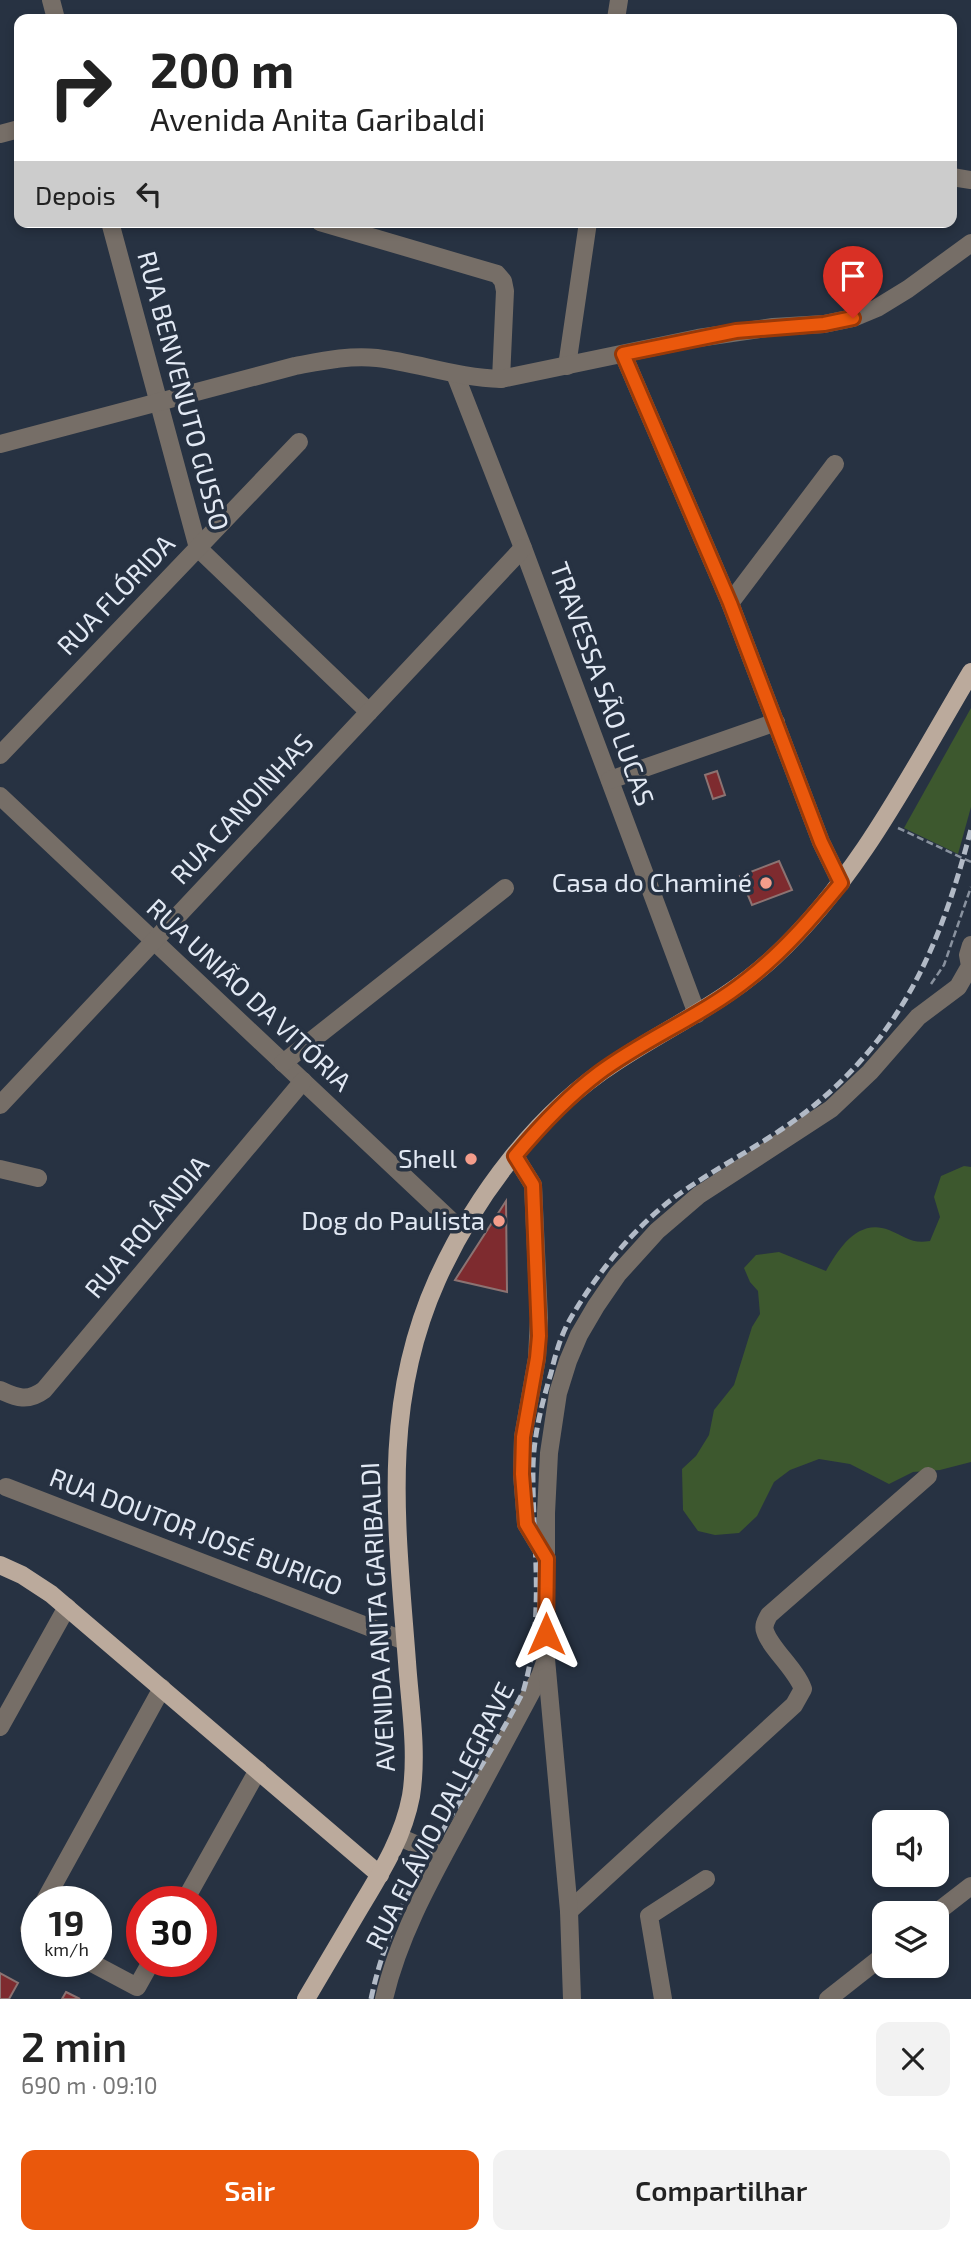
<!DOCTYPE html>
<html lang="pt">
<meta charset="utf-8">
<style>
body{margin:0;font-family:"Exo 2",sans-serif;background:#f2f2f2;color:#222;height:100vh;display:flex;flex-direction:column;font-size:26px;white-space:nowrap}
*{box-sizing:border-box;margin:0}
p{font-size:23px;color:#767676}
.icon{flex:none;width:38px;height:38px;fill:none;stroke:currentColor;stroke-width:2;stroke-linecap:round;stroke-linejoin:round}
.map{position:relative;height:1999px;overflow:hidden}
.panel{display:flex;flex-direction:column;background:#fff;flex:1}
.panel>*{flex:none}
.banner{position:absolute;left:14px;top:14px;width:943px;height:214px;border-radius:14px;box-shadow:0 4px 10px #0003;background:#fff;color:#222;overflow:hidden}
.tools{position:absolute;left:872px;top:1810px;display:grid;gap:14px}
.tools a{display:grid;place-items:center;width:77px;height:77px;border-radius:14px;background:#fff;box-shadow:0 4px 10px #0003;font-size:35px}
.speed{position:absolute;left:21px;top:1886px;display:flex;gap:14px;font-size:35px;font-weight:700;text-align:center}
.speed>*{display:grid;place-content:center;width:91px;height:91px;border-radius:50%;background:#fff;box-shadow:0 4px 10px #0003;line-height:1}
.speed small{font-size:18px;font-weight:400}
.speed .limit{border:10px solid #d22;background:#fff;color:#111}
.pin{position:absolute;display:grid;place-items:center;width:60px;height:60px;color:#fff;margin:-72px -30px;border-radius:50% 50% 50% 0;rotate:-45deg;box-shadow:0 0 7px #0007}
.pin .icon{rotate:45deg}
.me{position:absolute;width:77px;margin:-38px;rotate:0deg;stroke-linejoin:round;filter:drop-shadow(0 0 5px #0008)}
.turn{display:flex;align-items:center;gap:24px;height:147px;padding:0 21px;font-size:32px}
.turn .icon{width:91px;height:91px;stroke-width:2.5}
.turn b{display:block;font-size:49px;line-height:60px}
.then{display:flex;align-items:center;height:66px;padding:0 21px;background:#0003;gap:14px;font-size:26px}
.round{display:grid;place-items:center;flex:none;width:74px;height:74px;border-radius:14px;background:#f2f2f2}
.summary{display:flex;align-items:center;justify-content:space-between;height:119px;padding:0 21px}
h1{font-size:42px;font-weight:600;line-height:52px}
.cta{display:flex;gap:14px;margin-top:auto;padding:14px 21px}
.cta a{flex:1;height:80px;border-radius:14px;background:#ea580c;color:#fff;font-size:28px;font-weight:600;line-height:80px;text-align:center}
.cta a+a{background:#f2f2f2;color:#222}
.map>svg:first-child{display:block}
.green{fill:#3d582e}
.building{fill:#7e2b2f;stroke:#8c7372;stroke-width:2}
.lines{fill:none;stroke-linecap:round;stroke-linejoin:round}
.path{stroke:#89929f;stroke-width:2.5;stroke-dasharray:7 3.5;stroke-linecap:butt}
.minor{stroke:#766e67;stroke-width:18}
.major{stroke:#bbaa9c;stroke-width:18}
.rail{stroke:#b2bac6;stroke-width:5;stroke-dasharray:10 5;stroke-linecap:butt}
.route-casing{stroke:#983908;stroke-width:18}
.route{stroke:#ea580c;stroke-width:12}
.poi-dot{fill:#f49d8b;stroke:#273242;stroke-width:2.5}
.labels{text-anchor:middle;stroke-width:7;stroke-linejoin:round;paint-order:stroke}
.street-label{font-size:26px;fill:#e2e9f4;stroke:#273242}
.poi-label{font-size:26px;fill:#e2e9f4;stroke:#273242;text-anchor:end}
</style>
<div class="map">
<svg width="971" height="1999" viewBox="0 0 971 1999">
<rect width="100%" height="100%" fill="#273242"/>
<g class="green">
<polygon points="971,708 971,807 958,854 904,828"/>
<path d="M964,1166L971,1167V1462L940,1470L913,1472L889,1484L850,1464L819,1459L790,1470L774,1482L757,1516L739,1533L715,1535L698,1531L683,1510L682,1469L696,1456L709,1435L714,1410L734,1385L752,1327L760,1314L758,1291L750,1282L744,1268L756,1255L779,1252L826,1271C839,1248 858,1218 889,1230C906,1237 911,1244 930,1241L940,1217L934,1197L941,1176Z"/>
</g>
<g class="building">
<polygon points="717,771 725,795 713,799 705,775"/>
<polygon points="779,861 792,890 752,905 740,876"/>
<polygon points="506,1201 507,1292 455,1280"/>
<polygon points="0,1973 18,1983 9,1999 0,1999"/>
<polygon points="66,1992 80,1999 62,1999"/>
</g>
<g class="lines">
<g class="path">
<polyline points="898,828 971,862"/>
<polyline points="931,984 944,965 971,887"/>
</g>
<g class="minor">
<polyline points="51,0 56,19"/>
<polyline points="616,19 619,0"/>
<polyline points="0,134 19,129"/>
<polyline points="952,177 971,180"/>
<polyline points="110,222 198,548 369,712"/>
<polyline points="320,222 497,274 503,281 505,291 501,379"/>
<polyline points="623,354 730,603 821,842 841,883"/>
<polyline points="567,366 588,222"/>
<polyline points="455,374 523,548 697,1014"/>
<path d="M0,444L295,366C322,361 349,355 377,358C419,363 458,378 501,379L698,338L773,327L824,324L853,318L877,308L908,289L971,243"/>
<polyline points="730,603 835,464"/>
<polyline points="0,755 299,442"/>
<polyline points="610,780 776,722"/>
<polyline points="0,796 462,1231"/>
<polyline points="283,1063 505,888"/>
<polyline points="0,1105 523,548"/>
<polyline points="515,1156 533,1185 539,1318 537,1358 523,1437 522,1474 526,1524 547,1559"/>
<polyline points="0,1169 38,1178"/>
<path d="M0,1390C17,1398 28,1402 44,1390L303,1081"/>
<polyline points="6,1487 405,1641"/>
<polyline points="0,1727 67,1607"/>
<polyline points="399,1837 443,1856"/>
<polyline points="44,1902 162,1688"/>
<polyline points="184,1902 258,1770"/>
<path d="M569,1911L794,1705L803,1689C796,1669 770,1648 765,1631C763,1625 766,1621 769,1615L928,1476"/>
<polyline points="936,1913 971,1886"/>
<polyline points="37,1915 29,1929 37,1933"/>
<polyline points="90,1962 137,1987 151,1962"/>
<path d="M384,1999C398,1938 429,1882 459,1827C486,1777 513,1727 540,1676L545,1662"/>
<polyline points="572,1999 569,1911 546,1659 546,1513 549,1453 558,1393 568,1361 579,1335 596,1306 618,1274 657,1231 699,1195 831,1109 870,1072 918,1017 958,987 970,966 968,955 971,945"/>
<polyline points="663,1999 649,1916 706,1879"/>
<polyline points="828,1999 884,1955"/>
</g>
<g class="major">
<polyline points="0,1565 22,1575 51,1594 380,1875"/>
<path d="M306,1999C323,1970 341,1940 358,1911C380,1874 403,1839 411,1796C418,1752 410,1706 407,1662C397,1529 380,1407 437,1280C475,1196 537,1113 616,1062C669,1027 727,1001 774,957C859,878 912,771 971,672"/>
</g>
<path class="rail" d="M371,1999C394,1886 472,1793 523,1692C546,1614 532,1545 533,1466C534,1434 542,1403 551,1373C555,1356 560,1338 568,1323C594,1276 638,1222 682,1192C724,1163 771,1140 811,1108C904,1033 942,941 971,829"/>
</g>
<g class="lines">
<g class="route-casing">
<path id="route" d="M546,1634L547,1559L526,1524L522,1474L523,1437L537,1358L539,1336L533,1185L515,1156C540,1126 567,1097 599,1073C646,1038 702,1016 748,979C783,952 813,917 841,883L821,842L730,603L623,354L736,331L824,324L853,318"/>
</g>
<use href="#route" class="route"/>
</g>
<g class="poi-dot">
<circle cx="766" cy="883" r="7"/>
<circle cx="471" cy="1159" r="7"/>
<circle cx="499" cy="1221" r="7"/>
</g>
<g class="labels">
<g class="street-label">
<text transform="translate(183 391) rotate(75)" y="9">RUA BENVENUTO GUSSO</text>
<text transform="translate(116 595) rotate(-46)" y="9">RUA FLÓRIDA</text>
<text transform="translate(602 684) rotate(70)" y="9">TRAVESSA SÃO LUCAS</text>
<text transform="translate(242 809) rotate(-47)" y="9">RUA CANOINHAS</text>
<text transform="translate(249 995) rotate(43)" y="9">RUA UNIÃO DA VITÓRIA</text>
<text transform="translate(147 1227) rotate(-50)" y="9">RUA ROLÂNDIA</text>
<text transform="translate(196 1532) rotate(21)" y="9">RUA DOUTOR JOSÉ BURIGO</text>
<text transform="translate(378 1617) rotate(-93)" y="9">AVENIDA ANITA GARIBALDI</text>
<text transform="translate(440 1816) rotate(-63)" y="9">RUA FLÁVIO DALLEGRAVE</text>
</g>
<g class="poi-label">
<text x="752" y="892">Casa do Chaminé</text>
<text x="457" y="1168">Shell</text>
<text x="485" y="1230">Dog do Paulista</text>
</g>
</g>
</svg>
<div class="tools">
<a><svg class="icon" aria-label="sound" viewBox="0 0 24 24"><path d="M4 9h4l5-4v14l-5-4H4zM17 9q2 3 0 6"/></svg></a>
<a><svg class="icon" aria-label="layers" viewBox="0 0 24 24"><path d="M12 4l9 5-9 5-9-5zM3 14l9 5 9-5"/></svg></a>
</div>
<div class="speed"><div>19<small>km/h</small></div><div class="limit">30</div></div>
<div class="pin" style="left:853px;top:318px;background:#d93025"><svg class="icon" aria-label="arrive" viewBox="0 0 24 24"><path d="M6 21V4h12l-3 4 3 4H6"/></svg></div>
<svg class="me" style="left:546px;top:1634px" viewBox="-20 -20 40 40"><path d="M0-17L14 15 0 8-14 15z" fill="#ea580c" stroke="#fff" stroke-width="4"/></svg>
<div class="banner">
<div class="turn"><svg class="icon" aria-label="right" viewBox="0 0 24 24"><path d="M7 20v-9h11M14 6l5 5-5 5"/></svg><div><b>200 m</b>Avenida Anita Garibaldi</div></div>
<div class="then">Depois<svg class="icon" aria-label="left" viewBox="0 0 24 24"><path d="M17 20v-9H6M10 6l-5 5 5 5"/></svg></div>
</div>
</div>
<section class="panel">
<div class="summary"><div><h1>2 min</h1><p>690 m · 09:10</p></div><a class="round"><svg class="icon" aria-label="close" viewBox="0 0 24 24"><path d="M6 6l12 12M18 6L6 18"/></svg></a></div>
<div class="cta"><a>Sair</a><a>Compartilhar</a></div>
</section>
